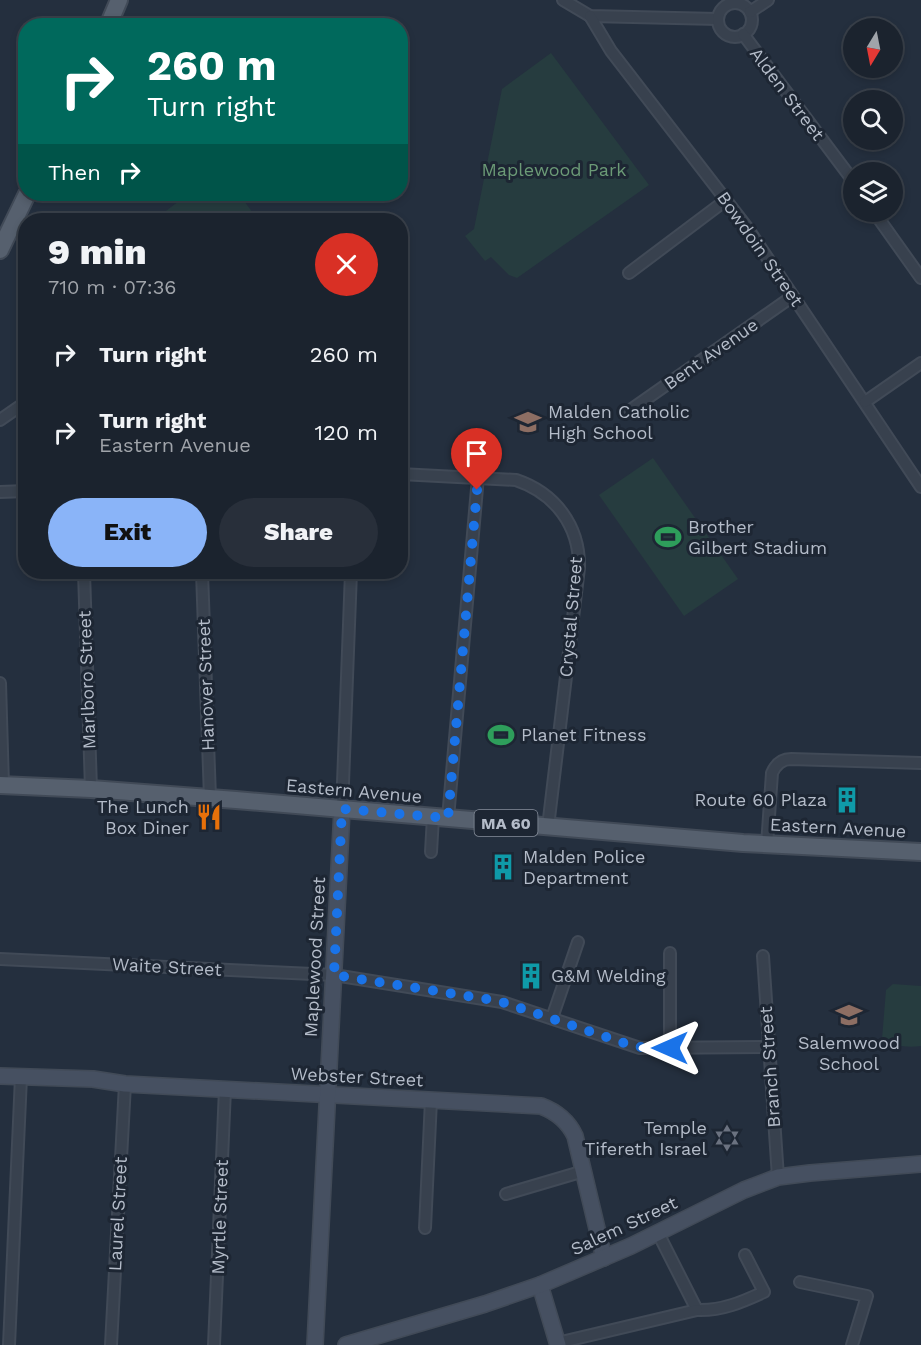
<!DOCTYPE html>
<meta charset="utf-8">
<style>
body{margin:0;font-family:"Work Sans",sans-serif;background:#282f3a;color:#f1f3f6;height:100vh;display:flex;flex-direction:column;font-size:22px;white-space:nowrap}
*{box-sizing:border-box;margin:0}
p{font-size:20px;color:#a0a4aa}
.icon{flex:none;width:33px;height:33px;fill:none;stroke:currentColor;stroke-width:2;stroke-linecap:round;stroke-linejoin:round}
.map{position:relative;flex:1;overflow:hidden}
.side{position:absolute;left:18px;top:213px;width:390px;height:366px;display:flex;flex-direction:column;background:#1b232e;border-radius:24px;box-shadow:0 3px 9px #0003,0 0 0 2px #39404a}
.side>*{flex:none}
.banner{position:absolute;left:18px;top:18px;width:390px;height:183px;border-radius:24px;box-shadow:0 3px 9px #0003,0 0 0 2px #39404a;background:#00695c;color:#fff;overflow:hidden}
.needle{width:39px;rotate:190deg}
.fabs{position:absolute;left:843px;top:18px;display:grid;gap:12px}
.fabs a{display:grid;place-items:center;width:60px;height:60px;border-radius:50%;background:#1b232e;box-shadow:0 3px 9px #0003,0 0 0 2px #39404a;font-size:30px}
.pin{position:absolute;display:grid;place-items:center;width:51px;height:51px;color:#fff;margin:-62px -26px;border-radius:50% 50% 50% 0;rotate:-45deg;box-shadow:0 0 6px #0007}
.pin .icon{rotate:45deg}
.me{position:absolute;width:66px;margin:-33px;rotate:270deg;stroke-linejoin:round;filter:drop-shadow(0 0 4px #0008)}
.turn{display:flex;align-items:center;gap:21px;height:126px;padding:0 30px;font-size:27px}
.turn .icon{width:78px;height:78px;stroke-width:2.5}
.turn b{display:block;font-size:42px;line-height:51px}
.then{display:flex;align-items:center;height:57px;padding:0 30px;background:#0003;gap:12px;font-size:22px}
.round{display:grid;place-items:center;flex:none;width:63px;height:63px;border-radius:32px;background:#282f3a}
.overview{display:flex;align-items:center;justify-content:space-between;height:102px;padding:0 30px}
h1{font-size:36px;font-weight:800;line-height:45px}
.action{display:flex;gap:12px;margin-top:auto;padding:12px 30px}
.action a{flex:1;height:69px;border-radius:36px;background:#8ab4f8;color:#111;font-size:24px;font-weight:800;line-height:69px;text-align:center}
.action a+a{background:#282f3a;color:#f1f3f6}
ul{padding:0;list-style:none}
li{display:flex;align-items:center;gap:18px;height:78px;padding:0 30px}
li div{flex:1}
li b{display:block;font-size:22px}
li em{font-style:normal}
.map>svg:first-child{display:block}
.green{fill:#263c3f}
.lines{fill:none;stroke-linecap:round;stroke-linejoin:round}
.street-casing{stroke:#414a57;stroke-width:14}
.secondary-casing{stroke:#414a57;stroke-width:18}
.primary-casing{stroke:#414a57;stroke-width:20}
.street{stroke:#38414e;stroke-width:10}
.secondary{stroke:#465061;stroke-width:15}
.primary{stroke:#56606e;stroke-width:16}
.route{stroke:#1a73e8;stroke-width:10;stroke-dasharray:0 18}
.labels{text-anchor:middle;stroke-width:6;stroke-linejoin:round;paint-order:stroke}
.shield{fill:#1d2633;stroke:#878f9c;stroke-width:1.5}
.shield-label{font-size:16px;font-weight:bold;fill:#b4bcc9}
.street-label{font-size:18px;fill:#b4bcc9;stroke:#1d2633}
.park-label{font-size:18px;fill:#6b9a76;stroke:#1d2633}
.poi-label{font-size:18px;fill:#b4bcc9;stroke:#1d2633;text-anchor:start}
</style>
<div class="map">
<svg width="921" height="1345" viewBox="0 0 921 1345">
<rect width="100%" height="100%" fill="#242f3e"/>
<g class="green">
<polygon points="551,53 649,185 517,278 509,275 491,257 485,261 465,236 474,229 502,89"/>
<polygon points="207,194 239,194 258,220 154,220 187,195 202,197"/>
<polygon points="653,458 738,579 684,616 599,495"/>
<path d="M893,984L921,986V1046C906,1048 896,1046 882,1039L886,990Z"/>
</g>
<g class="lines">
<g class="street-casing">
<g id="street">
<polyline points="563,0 590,16 718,19"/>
<circle cx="735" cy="20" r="17"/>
<polyline points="750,12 768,0"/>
<polyline points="590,16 611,51 746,226 921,487"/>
<polyline points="743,34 854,182"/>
<polyline points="874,212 921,278"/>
<polyline points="629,273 726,200"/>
<polyline points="865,402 921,363"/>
<polyline points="629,411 793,296"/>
<polyline points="0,420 26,402"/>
<path d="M400,474L516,480C555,493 580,526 579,568L548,827"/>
<polyline points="0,492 26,491"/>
<polyline points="84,572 91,789"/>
<polyline points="202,572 210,798"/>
<polyline points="0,683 3,785"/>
<polyline points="342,809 351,572"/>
<polyline points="448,818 478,477"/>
<path d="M767,845L772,773C776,764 782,759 791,759L921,763"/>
<polyline points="431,852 433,817"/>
<polyline points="763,956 778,1177"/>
<polyline points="0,959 334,975 502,1002 640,1048 768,1047"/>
<polyline points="552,1018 578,942"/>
<polyline points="670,1048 670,953"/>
<polyline points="506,1194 584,1171"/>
<polyline points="425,1228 431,1100"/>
<path d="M658,1233L697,1310C722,1311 742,1302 764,1292L745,1255"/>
<polyline points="800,1282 867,1296 852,1345"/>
<polyline points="557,1343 697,1310"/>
<polyline points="9,1345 21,1077"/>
<polyline points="111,1345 125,1084"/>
<polyline points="214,1345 225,1089"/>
</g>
</g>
<g class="secondary-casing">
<g id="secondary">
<path d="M0,1076L93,1079L125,1084L541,1106C557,1112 568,1121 575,1136L604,1258"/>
<polyline points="540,1285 558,1345"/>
<polyline points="315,1345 342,809"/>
<polyline points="346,1345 485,1304 540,1285 631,1246 744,1190 778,1177 810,1173 921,1164"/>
</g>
</g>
<g class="primary-casing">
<g id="primary">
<polyline points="108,26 119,0"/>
<polyline points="0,250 27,194"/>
<polyline points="0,785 91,789 236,800 743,843 921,852"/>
</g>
</g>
<use href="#street" class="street"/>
<use href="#secondary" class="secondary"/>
<use href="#primary" class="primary"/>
</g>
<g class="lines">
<polyline class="route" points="477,490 448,818 342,809 334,975 499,1001 633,1046 648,1048 670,1048"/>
</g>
<defs>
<g id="school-bare" transform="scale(2.07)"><path d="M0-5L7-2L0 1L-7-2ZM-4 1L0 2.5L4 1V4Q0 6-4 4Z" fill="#8d6e63" stroke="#1d2633" stroke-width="2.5" paint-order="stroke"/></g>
<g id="stadium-bare" transform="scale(2.07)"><path d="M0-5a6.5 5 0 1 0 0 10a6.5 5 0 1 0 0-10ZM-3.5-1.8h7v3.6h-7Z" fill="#2e9e5b" stroke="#1d2633" stroke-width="2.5" paint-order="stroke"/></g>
<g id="building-bare" transform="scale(2.07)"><path d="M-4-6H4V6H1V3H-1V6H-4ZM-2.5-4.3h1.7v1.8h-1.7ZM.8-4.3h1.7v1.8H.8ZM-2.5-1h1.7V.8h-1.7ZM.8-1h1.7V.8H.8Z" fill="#0f9aa8" stroke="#1d2633" stroke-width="2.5" paint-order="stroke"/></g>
<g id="restaurant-bare" transform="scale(2.07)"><path d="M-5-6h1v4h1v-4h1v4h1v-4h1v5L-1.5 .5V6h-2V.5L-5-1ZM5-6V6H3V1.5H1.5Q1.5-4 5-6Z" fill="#e8710a" stroke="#1d2633" stroke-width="2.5" paint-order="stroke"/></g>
<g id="synagogue-bare" transform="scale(2.07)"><path d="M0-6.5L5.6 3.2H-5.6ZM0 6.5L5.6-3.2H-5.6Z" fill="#6b7280" stroke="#1d2633" stroke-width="2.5" paint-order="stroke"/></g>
</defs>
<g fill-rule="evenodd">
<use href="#school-bare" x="528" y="422"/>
<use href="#stadium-bare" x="668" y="537"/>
<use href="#stadium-bare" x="501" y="735"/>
<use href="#building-bare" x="847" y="800"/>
<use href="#restaurant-bare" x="209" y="817"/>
<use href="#building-bare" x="503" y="867"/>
<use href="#building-bare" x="531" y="976"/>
<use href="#school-bare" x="849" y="1015"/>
<use href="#synagogue-bare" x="727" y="1138"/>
</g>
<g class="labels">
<rect class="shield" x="474.5" y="810" width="63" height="26" rx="4.5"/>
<g class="shield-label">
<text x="506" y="829">MA 60</text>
</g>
<g class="street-label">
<text transform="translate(787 94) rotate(53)" y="6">Alden Street</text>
<text transform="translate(760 249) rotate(55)" y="6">Bowdoin Street</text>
<text transform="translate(711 354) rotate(-35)" y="6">Bent Avenue</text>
<text transform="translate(571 617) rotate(-85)" y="6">Crystal Street</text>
<text transform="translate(87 680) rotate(-92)" y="6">Marlboro Street</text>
<text transform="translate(206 685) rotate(-92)" y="6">Hanover Street</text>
<text transform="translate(354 791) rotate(5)" y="6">Eastern Avenue</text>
<text transform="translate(838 828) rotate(3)" y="6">Eastern Avenue</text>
<text transform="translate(315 957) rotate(-87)" y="6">Maplewood Street</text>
<text transform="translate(167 967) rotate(3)" y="6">Waite Street</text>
<text transform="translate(770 1067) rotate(-94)" y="6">Branch Street</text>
<text transform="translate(357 1077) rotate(3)" y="6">Webster Street</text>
<text transform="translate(118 1214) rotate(-87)" y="6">Laurel Street</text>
<text transform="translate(220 1217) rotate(-88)" y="6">Myrtle Street</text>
<text transform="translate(624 1226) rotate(-25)" y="6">Salem Street</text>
</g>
<g class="park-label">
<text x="554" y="176">Maplewood Park</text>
</g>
<g class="poi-label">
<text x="548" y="418">Malden Catholic<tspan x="548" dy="21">High School</tspan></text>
<text x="688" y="533">Brother<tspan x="688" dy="21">Gilbert Stadium</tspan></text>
<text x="521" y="741">Planet Fitness</text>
<text x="827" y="806" text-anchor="end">Route 60 Plaza</text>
<text x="189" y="813" text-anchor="end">The Lunch<tspan x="189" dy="21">Box Diner</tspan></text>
<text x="523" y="863">Malden Police<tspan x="523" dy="21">Department</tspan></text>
<text x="551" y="982">G&amp;M Welding</text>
<text x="849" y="1049" text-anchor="middle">Salemwood<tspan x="849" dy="21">School</tspan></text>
<text x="707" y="1134" text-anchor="end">Temple<tspan x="707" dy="21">Tifereth Israel</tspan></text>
</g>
</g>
</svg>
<div class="fabs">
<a><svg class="needle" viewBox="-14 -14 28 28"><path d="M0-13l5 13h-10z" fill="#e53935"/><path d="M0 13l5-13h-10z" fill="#a0a4aa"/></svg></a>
<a><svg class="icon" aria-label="search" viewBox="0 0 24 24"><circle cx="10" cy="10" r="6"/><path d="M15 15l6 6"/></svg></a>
<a><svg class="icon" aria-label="layers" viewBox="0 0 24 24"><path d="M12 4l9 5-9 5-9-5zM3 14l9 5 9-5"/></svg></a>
</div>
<div class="pin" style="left:477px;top:490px;background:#d93025"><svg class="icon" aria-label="arrive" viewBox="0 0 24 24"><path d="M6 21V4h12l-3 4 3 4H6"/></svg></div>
<svg class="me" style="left:670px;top:1048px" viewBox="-20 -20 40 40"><path d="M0-17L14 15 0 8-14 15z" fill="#1a73e8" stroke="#fff" stroke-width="4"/></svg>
<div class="banner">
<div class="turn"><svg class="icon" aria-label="right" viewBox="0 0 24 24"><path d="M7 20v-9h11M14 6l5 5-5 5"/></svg><div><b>260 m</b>Turn right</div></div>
<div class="then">Then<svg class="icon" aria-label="right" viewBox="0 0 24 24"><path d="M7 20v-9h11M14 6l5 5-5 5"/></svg></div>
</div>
<section class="side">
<div class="overview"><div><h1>9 min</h1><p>710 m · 07:36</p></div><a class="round" style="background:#d93025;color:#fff"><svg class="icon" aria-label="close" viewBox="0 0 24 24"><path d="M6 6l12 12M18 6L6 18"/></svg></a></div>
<ul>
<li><svg class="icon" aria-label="right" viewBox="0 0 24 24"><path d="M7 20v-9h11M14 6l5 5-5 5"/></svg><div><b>Turn right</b></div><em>260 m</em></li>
<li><svg class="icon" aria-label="right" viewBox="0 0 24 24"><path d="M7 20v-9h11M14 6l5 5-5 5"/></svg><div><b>Turn right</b><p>Eastern Avenue</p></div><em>120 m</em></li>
</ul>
<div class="action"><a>Exit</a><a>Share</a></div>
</section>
</div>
